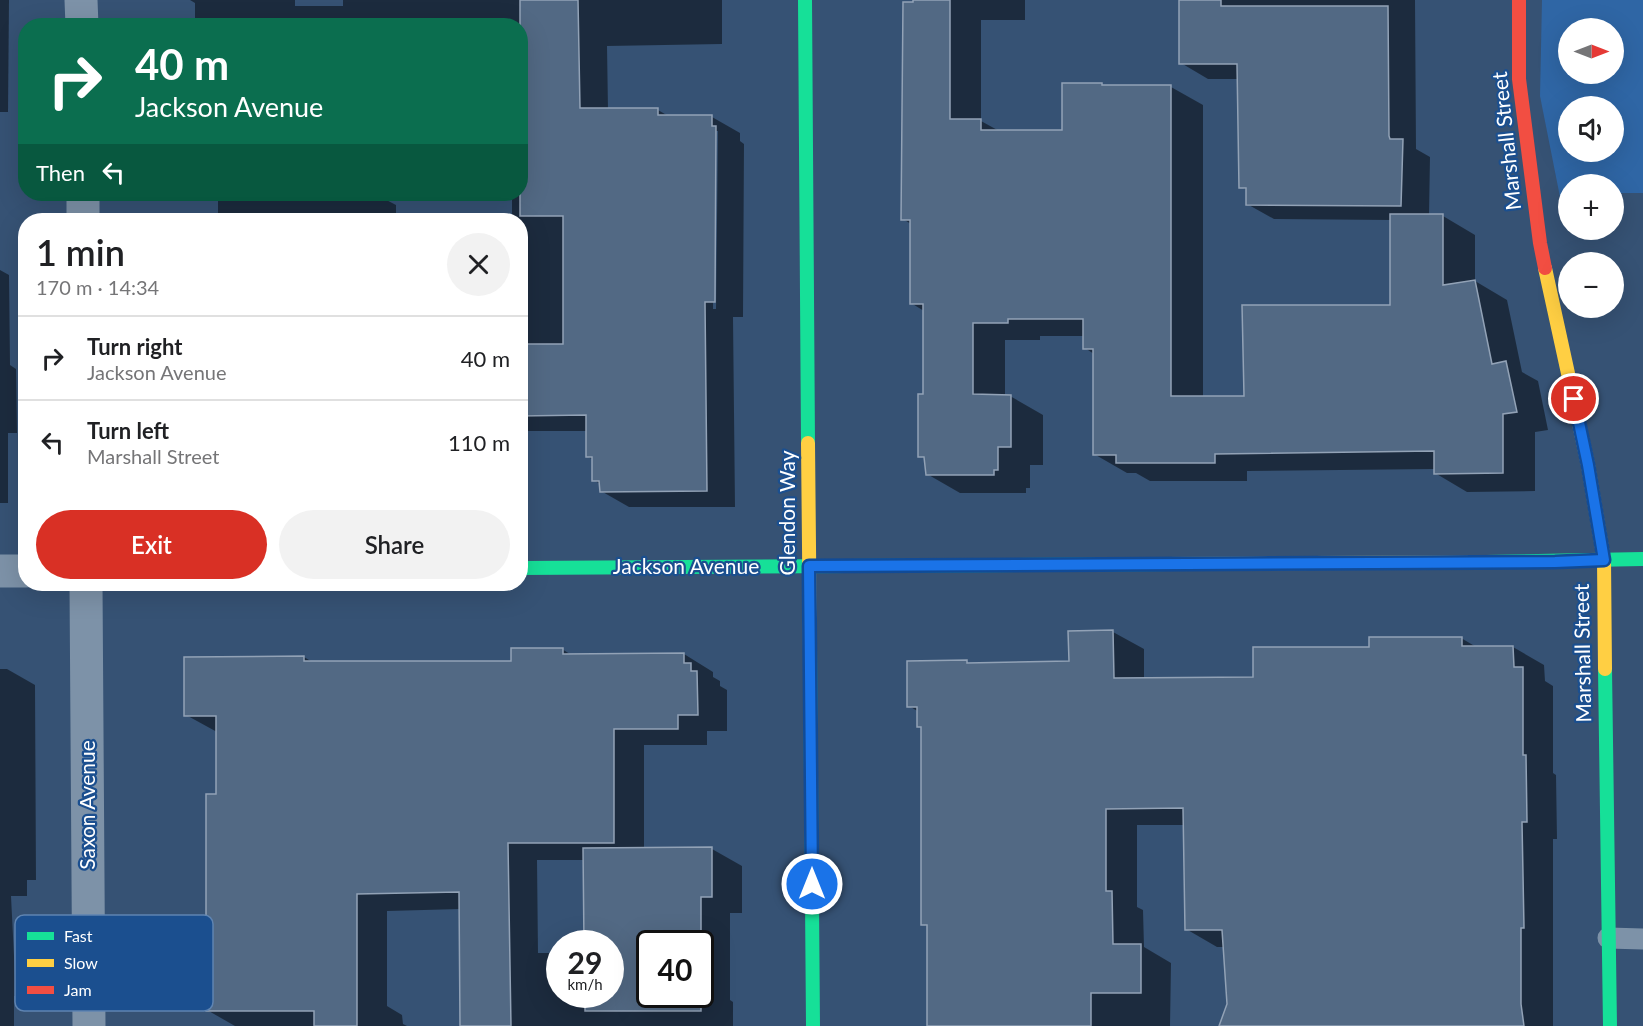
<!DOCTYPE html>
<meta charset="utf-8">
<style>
body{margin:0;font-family:Lato,sans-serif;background:#f2f2f2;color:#202124;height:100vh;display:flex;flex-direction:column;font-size:22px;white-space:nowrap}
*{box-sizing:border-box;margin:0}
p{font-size:20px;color:#757577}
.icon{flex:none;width:33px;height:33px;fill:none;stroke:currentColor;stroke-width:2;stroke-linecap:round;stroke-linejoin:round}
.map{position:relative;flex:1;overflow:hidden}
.side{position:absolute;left:18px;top:213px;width:510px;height:378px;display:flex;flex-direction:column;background:#fff;border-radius:24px;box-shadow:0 6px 24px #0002}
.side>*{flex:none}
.top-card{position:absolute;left:18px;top:18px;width:510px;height:183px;border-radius:24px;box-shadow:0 6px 24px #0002;background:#0b6e4f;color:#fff;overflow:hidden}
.needle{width:39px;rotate:90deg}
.fabs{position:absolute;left:1558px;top:18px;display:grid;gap:12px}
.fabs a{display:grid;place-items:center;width:66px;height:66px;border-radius:50%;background:#fff;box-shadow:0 6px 24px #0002;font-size:30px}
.speed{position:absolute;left:546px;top:930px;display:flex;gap:12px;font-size:30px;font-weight:700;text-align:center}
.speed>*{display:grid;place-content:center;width:78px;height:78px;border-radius:50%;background:#fff;box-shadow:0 6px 24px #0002;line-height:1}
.speed small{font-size:15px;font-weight:400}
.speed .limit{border:3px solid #111;border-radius:9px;background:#fff;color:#111}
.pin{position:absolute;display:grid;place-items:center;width:51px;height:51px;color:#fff;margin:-26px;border:3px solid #fff;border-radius:50%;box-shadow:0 2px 6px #0007}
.me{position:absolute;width:66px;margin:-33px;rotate:0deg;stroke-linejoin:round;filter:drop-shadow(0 0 4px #0008)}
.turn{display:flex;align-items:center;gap:21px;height:126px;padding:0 18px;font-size:27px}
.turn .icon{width:78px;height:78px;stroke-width:2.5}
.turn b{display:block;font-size:42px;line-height:51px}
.then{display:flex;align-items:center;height:57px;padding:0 18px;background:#0003;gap:12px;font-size:22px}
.round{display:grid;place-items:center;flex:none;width:63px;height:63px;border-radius:32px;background:#f2f2f2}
.headline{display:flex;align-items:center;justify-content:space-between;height:102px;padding:0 18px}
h1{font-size:36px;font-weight:600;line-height:45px}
.button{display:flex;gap:12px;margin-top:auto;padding:12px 18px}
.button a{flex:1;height:69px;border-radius:36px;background:#d93025;color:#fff;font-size:24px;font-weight:600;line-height:69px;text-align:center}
.button a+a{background:#f2f2f2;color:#202124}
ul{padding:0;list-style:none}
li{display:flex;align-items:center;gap:18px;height:84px;padding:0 18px;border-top:2px solid #e0e0e0}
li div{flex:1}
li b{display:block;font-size:22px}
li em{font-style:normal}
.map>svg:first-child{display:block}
.green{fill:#2f66a5;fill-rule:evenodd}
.shadow{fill:#0007;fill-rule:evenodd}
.building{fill:#526984;stroke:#92a2b6;stroke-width:1.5;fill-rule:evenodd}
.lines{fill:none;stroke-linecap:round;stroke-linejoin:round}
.lane{stroke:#7d92a8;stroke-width:21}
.street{stroke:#7d92a8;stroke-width:33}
.fast{stroke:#16e098;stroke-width:14}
.slow{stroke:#ffcf43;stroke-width:14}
.jam{stroke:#f24e42;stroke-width:14}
.route-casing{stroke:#114b97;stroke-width:15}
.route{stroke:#1a73e8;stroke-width:10}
.labels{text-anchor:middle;stroke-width:4.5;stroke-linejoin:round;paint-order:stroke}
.street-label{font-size:21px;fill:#fff;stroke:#1b4f8f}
.key{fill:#1b4f8f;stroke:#5f84b1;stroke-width:1.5}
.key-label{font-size:16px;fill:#fff}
</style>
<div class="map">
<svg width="1643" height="1026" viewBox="0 0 1643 1026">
<rect width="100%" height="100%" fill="#365274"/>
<path class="green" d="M1542,0H1643V193H1614V184H1569V196L1560,197L1540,96ZM1569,28H1614V74H1569ZM1569,106H1614V152H1569Z"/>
<g class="shadow">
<polygon points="0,0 9,0 8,112 0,112"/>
<path d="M190,0H295V6H343V0H722V44L607,46L608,110H658L670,117H712L740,133V141L744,144L743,317H733L735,507H629L601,491L600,484L594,480V460L588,457V431H524L526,508H520V220H512V194H520V26H195V3ZM715,131H718L716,309H713Z"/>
<polygon points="914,0 1025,0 1025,20 981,20 981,121 1001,132 1064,131 1101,84 1106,87 1171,87 1203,105 1203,397 1245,397 1391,307 1391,220 1274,219 1247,204 1247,190 1241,187 1239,79 1208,79 1181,63 1180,0 1415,0 1416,149 1430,157 1429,216 1443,216 1475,235 1475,281 1507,300 1522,372 1538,381 1548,430 1535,432 1535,491 1467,492 1435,473 1435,469 1247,471 1247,481 1150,481 1136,473 1127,473 1094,454 1094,354 1085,348 1085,336 1040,336 1040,340 1005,340 1005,396 1010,396 1043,415 1043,465 1030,465 1030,488 1026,488 1026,493 960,493 927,474 926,459 920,456 924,395 924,311 911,303 911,224 903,219"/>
<polygon points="218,194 375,194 396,205 396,220 218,220"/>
<polygon points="0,270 9,275 10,365 16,369 17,433 8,433 8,503 0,503"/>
<polygon points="1113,632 1144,649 1144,679 1255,678 1370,649 1461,638 1478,648 1513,647 1544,665 1545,681 1553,686 1553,773 1556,775 1557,839 1553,839 1553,1026 1228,1026 1224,947 1217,947 1186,929 1185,825 1137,825 1137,907 1143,910 1144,947 1171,963 1170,1026 928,1026 928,927 923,924 923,729 919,726 919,712 909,706 966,662 971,664 1070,663"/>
<path d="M562,649L573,656L684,654L713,672V677L720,681V686L727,690V731H707V745H644V849H712L742,866V913H730V1000L733,1002V1026H462L461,909L387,911V1006L402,1015L403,1024L407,1026H235L207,1010L217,795V732L186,715L304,657L314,663H513ZM537,860H585L610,944V994H560V953H538ZM650,944H700V994H650Z"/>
<polygon points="0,669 7,669 35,685 36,880 27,880 27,896 11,896 16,996 14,996 14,1026 0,1026"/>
</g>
<g class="building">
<polygon points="520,0 578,0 580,108 658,108 658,115 712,115 712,126 716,126 715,302 705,302 707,491 600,492 599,481 592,481 592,457 586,457 586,415 520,416 520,344 563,344 563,216 520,216"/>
<polygon points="913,0 950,0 950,119 981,119 981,130 1062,130 1062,83 1102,83 1102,85 1171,85 1171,396 1244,396 1242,305 1390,305 1390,214 1443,214 1443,285 1475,280 1492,364 1506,361 1517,412 1503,414 1503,473 1434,474 1434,451 1215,454 1215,463 1116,463 1116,455 1093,455 1093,349 1083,349 1083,319 1008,319 1008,323 973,323 973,394 1011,395 1011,447 998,447 998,470 994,470 994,475 926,475 924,457 918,457 918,394 923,394 923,304 910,304 910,220 901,220 903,2 913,2"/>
<polygon points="1179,0 1221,0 1221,6 1388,6 1389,136 1390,139 1403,139 1401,206 1246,205 1246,188 1239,188 1237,64 1179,64"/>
<polygon points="1113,630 1114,678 1253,677 1253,647 1369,647 1369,637 1462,637 1462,646 1513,646 1514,667 1523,667 1523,755 1526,755 1527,822 1522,822 1524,928 1521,928 1521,1004 1524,1026 1219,1026 1227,1004 1222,930 1185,930 1183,808 1106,809 1106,891 1112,891 1113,944 1141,944 1141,993 1091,993 1091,1026 927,1026 927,925 921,925 921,727 917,727 917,707 907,707 907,661 967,660 967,663 1069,661 1068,631"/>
<polygon points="511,648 563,648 563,654 684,653 684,663 691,663 691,671 697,671 698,715 678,715 678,729 614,729 614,843 508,843 511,1026 460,1026 459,892 357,894 357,1026 314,1026 314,1011 206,1011 206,794 216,794 216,716 184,716 184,657 304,656 304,661 511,661"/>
<path d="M712,847V897H701V1011H585V994H610V944H584L583,848ZM650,944H700V994H650Z"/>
</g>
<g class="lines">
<polyline class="lane" points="1608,938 1643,939"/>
<g class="street">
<polyline points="81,0 82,26"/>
<polyline points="83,194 83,220"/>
<polyline points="0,571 26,571"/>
<polyline points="86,584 89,1026"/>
</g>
<g class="fast">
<polyline points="805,0 808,443"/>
<polyline points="1486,562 1643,559"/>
<polyline points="520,568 1168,564"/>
<polyline points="810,649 813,1026"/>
<polyline points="1605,669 1610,1026"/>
</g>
<g class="slow">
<polyline points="1545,268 1588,465 1604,560 1605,669"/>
<polyline points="808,443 810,649"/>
<polyline points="1168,564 1486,562"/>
</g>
<polyline class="jam" points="1519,0 1519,79 1540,243 1545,268"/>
</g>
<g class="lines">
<g class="route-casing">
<polyline id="route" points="812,884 809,566 1555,562 1604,560 1588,465 1574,399"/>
</g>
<use href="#route" class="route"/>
</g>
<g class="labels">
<g class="street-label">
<text transform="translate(1507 141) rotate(-96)" y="7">Marshall Street</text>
<text transform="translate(788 513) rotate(-90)" y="7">Glendon Way</text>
<text x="686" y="574">Jackson Avenue</text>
<text transform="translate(1583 653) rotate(-91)" y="7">Marshall Street</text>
<text transform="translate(88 805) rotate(-90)" y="7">Saxon Avenue</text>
</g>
</g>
<rect x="15" y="915" width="198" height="96" rx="9" class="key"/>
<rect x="27" y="932" width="27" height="8" fill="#16e098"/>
<rect x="27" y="959" width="27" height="8" fill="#ffcf43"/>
<rect x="27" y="986" width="27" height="8" fill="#f24e42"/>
<g class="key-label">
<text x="64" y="942">Fast</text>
<text x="64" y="969">Slow</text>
<text x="64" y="996">Jam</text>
</g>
</svg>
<div class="fabs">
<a><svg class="needle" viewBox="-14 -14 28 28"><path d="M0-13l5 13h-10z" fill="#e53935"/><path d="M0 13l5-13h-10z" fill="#757577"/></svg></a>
<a><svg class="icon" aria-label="sound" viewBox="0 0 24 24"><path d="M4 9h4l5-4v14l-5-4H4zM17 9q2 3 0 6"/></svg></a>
<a>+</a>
<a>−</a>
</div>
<div class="speed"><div>29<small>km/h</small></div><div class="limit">40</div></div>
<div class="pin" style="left:1574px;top:399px;background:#d93025"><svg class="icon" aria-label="arrive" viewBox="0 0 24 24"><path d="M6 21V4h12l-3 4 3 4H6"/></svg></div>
<svg class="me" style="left:812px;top:884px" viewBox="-20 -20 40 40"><circle r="17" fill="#1a73e8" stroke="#fff" stroke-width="3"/><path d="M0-11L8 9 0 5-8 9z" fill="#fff"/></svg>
<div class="top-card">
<div class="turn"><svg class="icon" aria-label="right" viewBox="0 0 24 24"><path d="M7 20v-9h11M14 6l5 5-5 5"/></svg><div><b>40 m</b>Jackson Avenue</div></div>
<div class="then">Then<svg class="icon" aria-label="left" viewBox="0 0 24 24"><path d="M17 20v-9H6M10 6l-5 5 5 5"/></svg></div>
</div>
<section class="side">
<div class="headline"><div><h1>1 min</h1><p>170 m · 14:34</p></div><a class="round"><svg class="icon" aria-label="close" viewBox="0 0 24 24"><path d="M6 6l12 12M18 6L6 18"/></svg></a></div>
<ul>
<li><svg class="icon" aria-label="right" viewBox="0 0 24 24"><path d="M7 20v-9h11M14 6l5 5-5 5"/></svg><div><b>Turn right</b><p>Jackson Avenue</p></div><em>40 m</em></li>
<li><svg class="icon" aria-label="left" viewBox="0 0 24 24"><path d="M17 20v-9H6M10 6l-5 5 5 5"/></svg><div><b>Turn left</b><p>Marshall Street</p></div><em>110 m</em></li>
</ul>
<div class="button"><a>Exit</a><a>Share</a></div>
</section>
</div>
